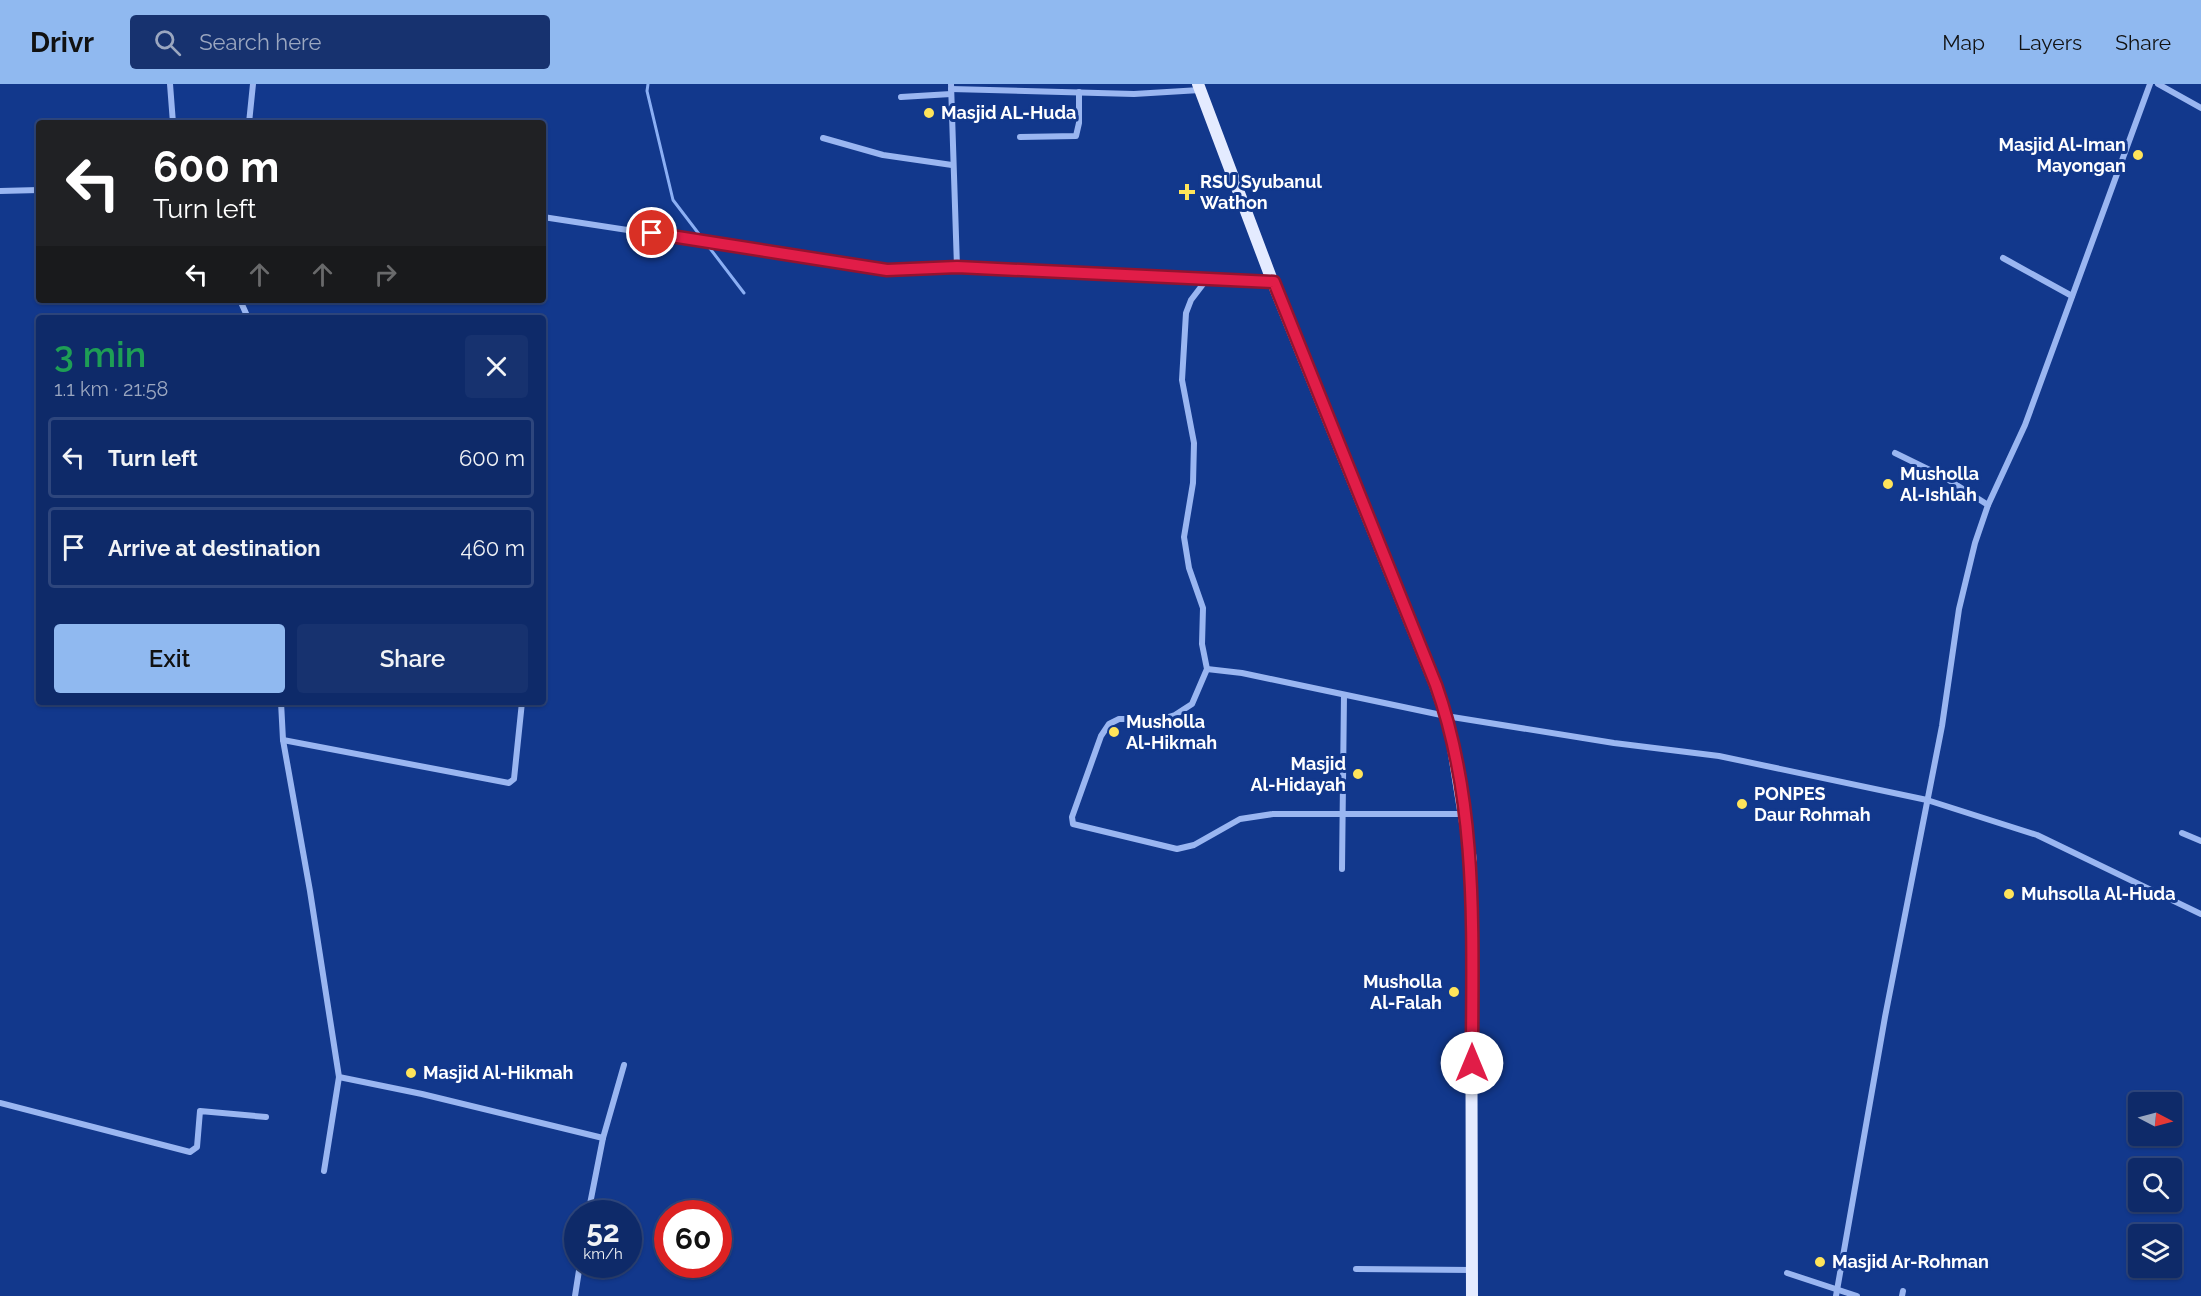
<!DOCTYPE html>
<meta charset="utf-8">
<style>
body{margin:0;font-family:Raleway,sans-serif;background:#17326f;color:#f1f3f6;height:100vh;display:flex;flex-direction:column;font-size:22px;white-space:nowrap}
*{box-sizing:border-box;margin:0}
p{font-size:20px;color:#9ba7c0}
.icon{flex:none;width:33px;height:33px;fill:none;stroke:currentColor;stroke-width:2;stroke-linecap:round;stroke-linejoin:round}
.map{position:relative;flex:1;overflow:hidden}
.side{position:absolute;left:36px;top:231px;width:510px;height:390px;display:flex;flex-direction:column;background:#0e2a69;border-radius:6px;box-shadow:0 2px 4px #0004,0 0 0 2px #2e467d}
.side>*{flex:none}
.hud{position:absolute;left:36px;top:36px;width:510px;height:183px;border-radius:6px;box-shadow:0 2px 4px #0004,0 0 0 2px #2e467d;background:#202124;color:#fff;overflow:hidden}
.needle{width:39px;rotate:96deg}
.fabs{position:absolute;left:2128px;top:1008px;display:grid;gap:12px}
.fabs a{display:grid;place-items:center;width:54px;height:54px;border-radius:6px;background:#0e2a69;box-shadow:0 2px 4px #0004,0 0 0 2px #2e467d;font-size:30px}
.speed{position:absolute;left:564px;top:1116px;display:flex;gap:12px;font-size:30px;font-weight:700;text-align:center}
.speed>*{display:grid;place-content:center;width:78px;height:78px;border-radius:50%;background:#0e2a69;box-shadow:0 2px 4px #0004,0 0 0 2px #2e467d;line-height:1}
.speed small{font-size:15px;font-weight:400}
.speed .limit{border:9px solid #d22;background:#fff;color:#111}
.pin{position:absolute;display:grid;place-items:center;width:51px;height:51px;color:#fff;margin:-26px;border:3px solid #fff;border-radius:50%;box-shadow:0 2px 6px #0007}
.me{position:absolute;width:66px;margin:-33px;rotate:0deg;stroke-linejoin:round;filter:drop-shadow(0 0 4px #0008)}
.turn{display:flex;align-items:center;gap:21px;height:126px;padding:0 18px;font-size:27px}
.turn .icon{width:78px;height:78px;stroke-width:2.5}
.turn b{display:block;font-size:42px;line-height:51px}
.lanes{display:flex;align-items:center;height:57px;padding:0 18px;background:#0003;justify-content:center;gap:30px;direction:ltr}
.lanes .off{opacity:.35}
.round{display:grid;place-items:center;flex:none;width:63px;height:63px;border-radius:6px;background:#17326f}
.head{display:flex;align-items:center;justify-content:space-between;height:102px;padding:0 18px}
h1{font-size:36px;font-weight:600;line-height:45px;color:#1e9e55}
.action{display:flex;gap:12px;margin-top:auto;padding:12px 18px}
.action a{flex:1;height:69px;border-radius:6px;background:#90b9f0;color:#111;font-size:24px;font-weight:600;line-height:69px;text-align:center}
.action a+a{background:#17326f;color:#f1f3f6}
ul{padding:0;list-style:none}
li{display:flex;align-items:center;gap:18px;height:81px;margin:0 12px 9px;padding:0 6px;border:3px solid #2e467d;border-radius:6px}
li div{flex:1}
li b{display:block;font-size:22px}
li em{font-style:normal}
header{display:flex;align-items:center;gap:36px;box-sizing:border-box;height:84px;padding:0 30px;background:#90b9f0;color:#111}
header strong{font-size:28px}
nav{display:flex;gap:33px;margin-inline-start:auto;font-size:21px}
.search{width:420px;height:54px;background:#17326f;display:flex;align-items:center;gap:15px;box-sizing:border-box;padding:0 21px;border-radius:6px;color:#9ba7c0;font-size:22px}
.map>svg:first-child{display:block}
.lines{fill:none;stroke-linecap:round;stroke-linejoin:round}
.stream{stroke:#8baff4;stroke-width:3}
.minor{stroke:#9ab6f1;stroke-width:6}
.primary{stroke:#e4ebff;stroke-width:12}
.route-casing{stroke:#92132f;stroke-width:15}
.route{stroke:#e11d48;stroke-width:10}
.poi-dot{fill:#ffe45a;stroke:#12388c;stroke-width:2}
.labels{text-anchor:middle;stroke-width:6;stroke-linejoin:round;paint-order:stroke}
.poi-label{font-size:18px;font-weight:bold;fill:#fff;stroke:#12388c;text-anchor:start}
</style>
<header>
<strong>Drivr</strong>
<div class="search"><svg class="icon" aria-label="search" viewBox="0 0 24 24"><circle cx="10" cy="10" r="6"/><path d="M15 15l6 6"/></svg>Search here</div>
<nav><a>Map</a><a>Layers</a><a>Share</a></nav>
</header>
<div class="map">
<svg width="2201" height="1212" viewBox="0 0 2201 1212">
<rect width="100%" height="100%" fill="#12388c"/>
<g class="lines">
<polyline class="stream" points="648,0 647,7 673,116 744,209"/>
<g class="minor">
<polyline points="170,0 173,39"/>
<polyline points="951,0 957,183 1273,199"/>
<polyline points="2158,0 2201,24"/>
<polyline points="951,5 1134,10 1200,6"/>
<polyline points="901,13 951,10"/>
<polyline points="249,39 253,0"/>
<polyline points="1020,53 1076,52 1079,39 1079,8"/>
<polyline points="823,54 883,71 952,81"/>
<polyline points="0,107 39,106"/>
<polyline points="543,133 887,186 957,183"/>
<polyline points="2003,174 2072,212"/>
<polyline points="1207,195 1191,216 1186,229 1182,296 1194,359 1193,399 1184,453 1189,484 1203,524 1202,560 1207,585 1192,620 1175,631 1162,635 1119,635 1109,640 1101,652 1072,733 1073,740 1177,765 1194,761 1240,735 1273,730 1464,730"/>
<polyline points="240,216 248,234"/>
<polyline points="1895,369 1944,393 1988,421"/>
<polyline points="1207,585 1242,589 1446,632 1614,659 1719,672 1927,716 2037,751 2201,830"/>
<polyline points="281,618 283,656 310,807 339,993 422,1010 603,1054"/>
<polyline points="283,656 509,699 514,695 522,618"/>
<polyline points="2182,749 2201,757"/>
<polyline points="1342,785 1344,611"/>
<polyline points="0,1019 190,1068 197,1063 200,1027 266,1033"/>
<polyline points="324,1087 339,993"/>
<polyline points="588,1130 603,1054 624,981"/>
<polyline points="1356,1185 1472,1186"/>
<polyline points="1787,1189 1857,1212"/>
<polyline points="575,1212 580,1180"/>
<polyline points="1836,1212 1885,933 1942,642 1959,525 1975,459 1988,421 2025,341 2150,0"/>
<polyline points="1902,1212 1903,1207"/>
</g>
<polyline class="primary" points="1198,0 1273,199 1435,601 1450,645 1471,776 1472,1212"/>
</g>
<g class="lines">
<g class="route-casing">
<path id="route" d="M652,149L887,186L957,183L1274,198L1436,601C1479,722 1472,852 1472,979"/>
</g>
<use href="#route" class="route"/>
</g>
<g class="poi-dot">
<circle cx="929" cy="29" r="6"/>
<circle cx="2138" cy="71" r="6"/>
<path d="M1184 99h6v6h6v6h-6v6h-6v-6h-6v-6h6z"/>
<circle cx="1888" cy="400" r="6"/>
<circle cx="1114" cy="648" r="6"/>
<circle cx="1358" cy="690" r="6"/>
<circle cx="1742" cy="720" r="6"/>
<circle cx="2009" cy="810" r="6"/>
<circle cx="1454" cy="908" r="6"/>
<circle cx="411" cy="989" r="6"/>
<circle cx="1820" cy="1178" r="6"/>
</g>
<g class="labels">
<g class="poi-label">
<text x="941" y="35">Masjid AL-Huda</text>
<text x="2126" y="67" text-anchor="end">Masjid Al-Iman<tspan x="2126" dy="21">Mayongan</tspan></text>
<text x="1200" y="104">RSU Syubanul<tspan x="1200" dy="21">Wathon</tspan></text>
<text x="1900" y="396">Musholla<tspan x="1900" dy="21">Al-Ishlah</tspan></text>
<text x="1126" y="644">Musholla<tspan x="1126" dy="21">Al-Hikmah</tspan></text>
<text x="1346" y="686" text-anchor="end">Masjid<tspan x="1346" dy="21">Al-Hidayah</tspan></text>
<text x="1754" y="716">PONPES<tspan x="1754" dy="21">Daur Rohmah</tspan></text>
<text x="2021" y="816">Muhsolla Al-Huda</text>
<text x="1442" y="904" text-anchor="end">Musholla<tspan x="1442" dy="21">Al-Falah</tspan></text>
<text x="423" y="995">Masjid Al-Hikmah</text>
<text x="1832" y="1184">Masjid Ar-Rohman</text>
</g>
</g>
</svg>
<div class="fabs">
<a><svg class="needle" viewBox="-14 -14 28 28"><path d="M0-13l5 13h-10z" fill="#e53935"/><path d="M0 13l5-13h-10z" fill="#9ba7c0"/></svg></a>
<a><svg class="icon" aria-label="search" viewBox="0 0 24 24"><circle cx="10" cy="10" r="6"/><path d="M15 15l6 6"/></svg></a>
<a><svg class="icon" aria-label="layers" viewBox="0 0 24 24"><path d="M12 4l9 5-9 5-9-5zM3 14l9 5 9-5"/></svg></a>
</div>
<div class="speed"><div>52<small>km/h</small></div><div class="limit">60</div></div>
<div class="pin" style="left:652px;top:149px;background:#d93025"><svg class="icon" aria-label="arrive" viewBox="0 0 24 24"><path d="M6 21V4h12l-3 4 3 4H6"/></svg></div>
<svg class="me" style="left:1472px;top:979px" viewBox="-20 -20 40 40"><circle r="19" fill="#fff"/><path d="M0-13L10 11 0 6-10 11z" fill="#e11d48"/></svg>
<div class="hud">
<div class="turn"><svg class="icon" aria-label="left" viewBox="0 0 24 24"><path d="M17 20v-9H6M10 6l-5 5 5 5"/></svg><div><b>600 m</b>Turn left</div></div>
<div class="lanes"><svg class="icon" aria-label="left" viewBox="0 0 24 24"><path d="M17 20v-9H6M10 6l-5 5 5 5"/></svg><svg class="icon off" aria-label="ahead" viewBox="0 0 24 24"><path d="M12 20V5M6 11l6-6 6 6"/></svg><svg class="icon off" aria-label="ahead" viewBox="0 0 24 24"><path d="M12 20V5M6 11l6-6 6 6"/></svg><svg class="icon off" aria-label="right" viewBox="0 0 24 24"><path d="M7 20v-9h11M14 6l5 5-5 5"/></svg></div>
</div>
<section class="side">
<div class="head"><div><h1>3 min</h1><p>1.1 km · 21:58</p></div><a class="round"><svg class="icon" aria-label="close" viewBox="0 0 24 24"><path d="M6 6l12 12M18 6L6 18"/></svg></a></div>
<ul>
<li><svg class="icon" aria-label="left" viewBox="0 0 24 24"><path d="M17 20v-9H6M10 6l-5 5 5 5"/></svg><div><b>Turn left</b></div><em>600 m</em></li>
<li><svg class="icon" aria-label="arrive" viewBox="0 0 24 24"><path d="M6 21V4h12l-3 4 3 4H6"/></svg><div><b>Arrive at destination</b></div><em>460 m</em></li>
</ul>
<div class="action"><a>Exit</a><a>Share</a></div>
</section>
</div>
